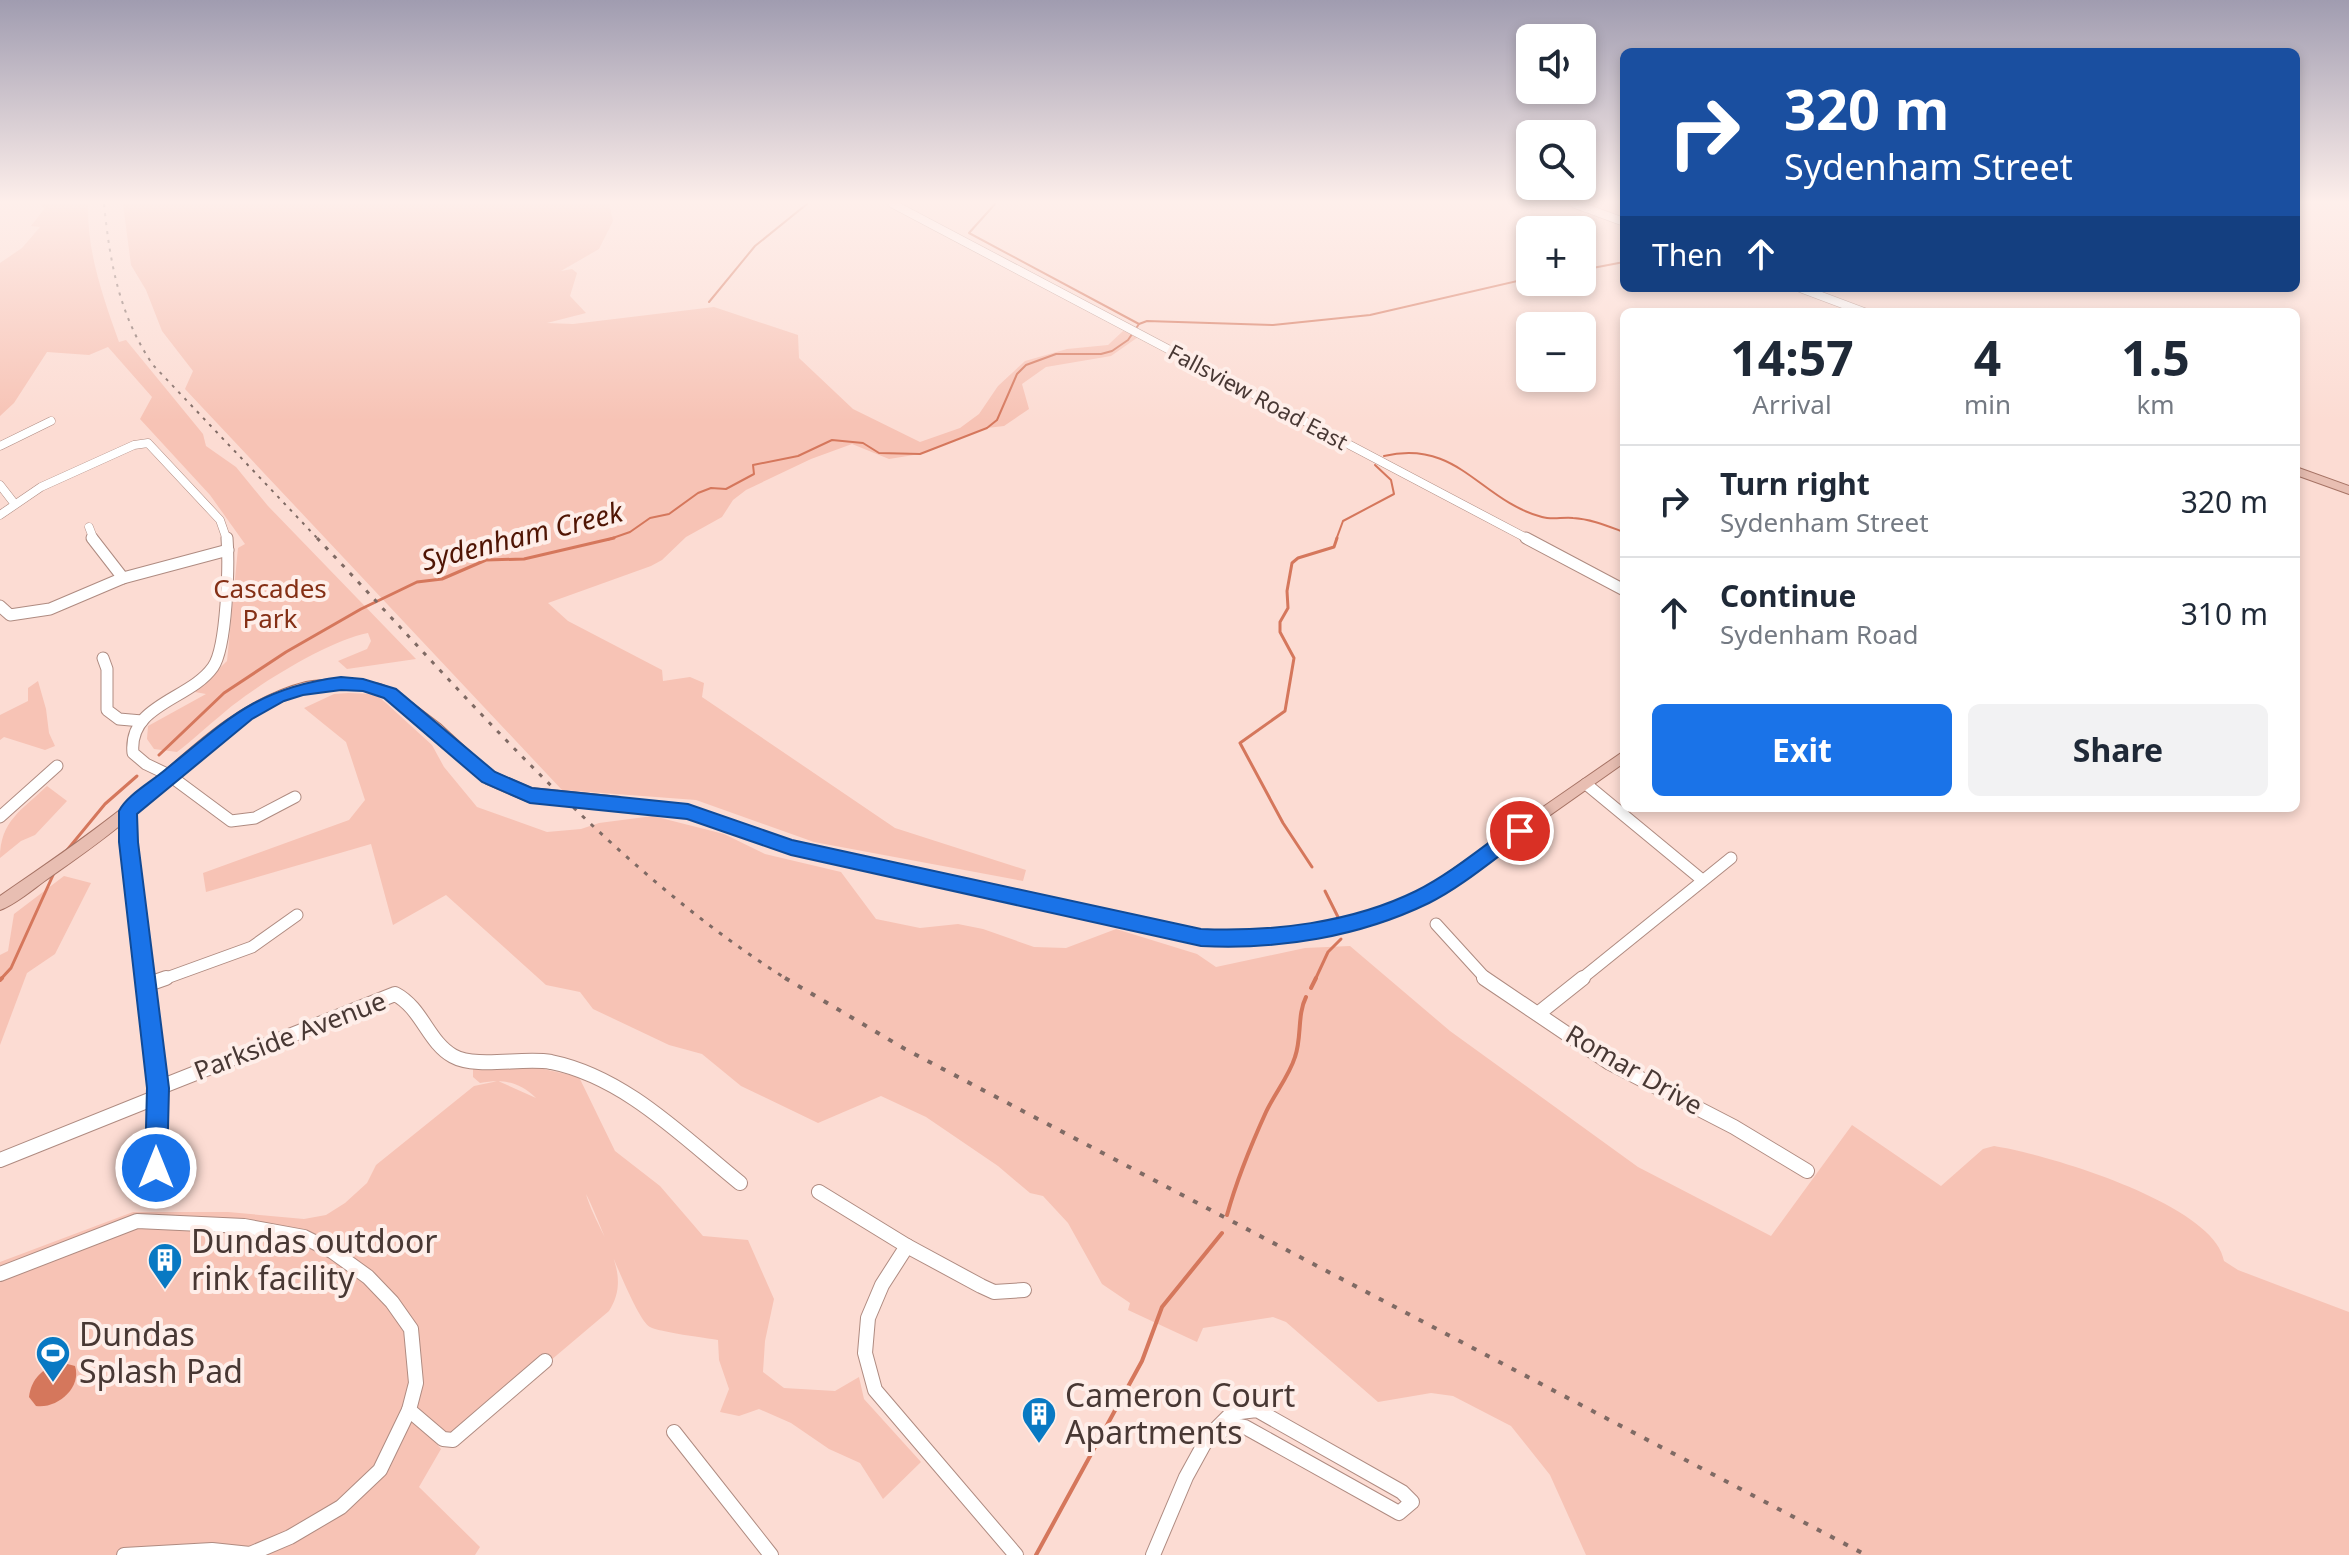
<!DOCTYPE html>
<meta charset="utf-8">
<style>
body{margin:0;font-family:"Noto Sans",sans-serif;background:#f2f2f3;color:#1f2937;height:100vh;display:flex;flex-direction:column;font-size:30px;white-space:nowrap}
*{box-sizing:border-box;margin:0}
p{font-size:26px;color:#747a83}
.icon{flex:none;width:44px;height:44px;fill:none;stroke:currentColor;stroke-width:2;stroke-linecap:round;stroke-linejoin:round}
.map{position:relative;flex:1;overflow:hidden}
.panel{position:absolute;left:1620px;top:308px;width:680px;height:504px;display:flex;flex-direction:column;background:#fff;border-radius:12px;box-shadow:0 4px 12px #0003}
.panel>*{flex:none}
.top-card{position:absolute;left:1620px;top:48px;width:680px;height:244px;border-radius:12px;box-shadow:0 4px 12px #0003;background:#1a4fa0;color:#fff;overflow:hidden}
.tools{position:absolute;left:1516px;top:24px;display:grid;gap:16px}
.tools a{display:grid;place-items:center;width:80px;height:80px;border-radius:12px;background:#fff;box-shadow:0 4px 12px #0003;font-size:40px}
.pin{position:absolute;display:grid;place-items:center;width:68px;height:68px;color:#fff;margin:-34px;border:4px solid #fff;border-radius:50%;box-shadow:0 2px 8px #0007}
.me{position:absolute;width:88px;margin:-44px;rotate:0deg;stroke-linejoin:round;filter:drop-shadow(0 0 6px #0008)}
.turn{display:flex;align-items:center;gap:28px;height:168px;padding:0 32px;font-size:36px}
.turn .icon{width:104px;height:104px;stroke-width:2.5}
.turn b{display:block;font-size:56px;line-height:68px}
.then{display:flex;align-items:center;height:76px;padding:0 32px;background:#0003;gap:16px;font-size:30px}
.eta{display:flex;justify-content:space-evenly;align-items:center;height:136px;text-align:center}
.eta b{font-size:48px;font-weight:700;line-height:56px}
.button{display:flex;gap:16px;margin-top:auto;padding:16px 32px}
.button a{flex:1;height:92px;border-radius:12px;background:#1a73e8;color:#fff;font-size:32px;font-weight:700;line-height:92px;text-align:center}
.button a+a{background:#f2f2f3;color:#1f2937}
ul{padding:0;list-style:none}
li{display:flex;align-items:center;gap:24px;height:112px;padding:0 32px;border-top:2px solid #e0e1e3}
li div{flex:1}
li b{display:block;font-size:30px}
li em{font-style:normal}
.map>svg:first-child{display:block}
.green{fill:#f7c3b5}
.water{fill:#d5775c}
.lines{fill:none;stroke-linecap:round;stroke-linejoin:round}
.stream-far2{stroke:#d5775c;stroke-width:2}
.stream-far1{stroke:#d5775c;stroke-width:3}
.stream{stroke:#d5775c;stroke-width:4}
.minor-far2-casing{stroke:#af8b81;stroke-width:9}
.minor-far1-casing{stroke:#af8b81;stroke-width:13}
.minor-casing{stroke:#af8b81;stroke-width:16}
.major-casing{stroke:#a67365;stroke-width:2}
.minor-far2{stroke:#fff;stroke-width:8}
.minor-far1{stroke:#fff;stroke-width:11}
.minor{stroke:#fff;stroke-width:14}
.major{fill:#e8beb2;fill-rule:evenodd}
.rail-far2{stroke:#7f6a64;stroke-width:2;stroke-dasharray:3 6;stroke-linecap:butt}
.rail-far1{stroke:#7f6a64;stroke-width:3;stroke-dasharray:4 8;stroke-linecap:butt}
.rail{stroke:#7f6a64;stroke-width:4;stroke-dasharray:5 10;stroke-linecap:butt}
.major-bridge-casing{stroke:#a67365;stroke-width:16;stroke-linecap:butt}
.major-bridge{stroke:#e8beb2;stroke-width:14}
.route{fill:#1a73e8;stroke:#114b97;stroke-width:2}
.labels{text-anchor:middle;stroke-width:8;stroke-linejoin:round;paint-order:stroke}
.far-street-label{font-size:22px;fill:#483834;stroke:#feeee9}
.park-label{font-size:26px;fill:#842f15;stroke:#feeee9}
.street-label{font-size:26px;fill:#483834;stroke:#feeee9}
.water-label{font-size:28px;font-style:italic;fill:#501504;stroke:#feeee9}
.near-poi-label{font-size:32px;fill:#483834;stroke:#feeee9;text-anchor:start}
</style>
<div class="map">
<svg width="2349" height="1555" viewBox="0 0 2349 1555">
<rect width="100%" height="100%" fill="#fcdcd3"/>
<g class="green">
<path d="M42,204H88C87,253 103,297 119,342L126,340L203,434L206,446L236,467L268,506L416,659L347,669L338,661L367,649L371,641L368,633C327,641 251,688 220,716C205,728 193,740 177,752L154,749L147,739L148,726L206,694L195,692L227,661L238,548L245,544L210,495L140,419L152,397L108,347L89,355L47,352L14,403L0,416V263L22,248L40,227L31,226L45,208L42,207Z"/>
<polygon points="123,204 609,204 613,221 599,249 561,271 572,269 577,273 570,296 586,313 547,323 573,324 714,307 798,335 799,358 853,409 920,442 960,428 979,414 998,386 1025,361 1067,349 1108,345 1123,331 1141,335 1111,356 1046,367 1022,384 1029,409 1004,426 987,428 920,454 889,459 852,444 811,459 746,490 733,500 722,517 686,537 662,560 651,566 548,603 568,621 662,670 663,681 690,677 704,683 702,697 895,828 1026,870 1023,881 814,842 696,800 562,790 185,389 193,371 162,331 146,290 131,265"/>
<polygon points="38,681 46,709 49,733 55,746 45,750 4,737 0,740 0,715 28,701 28,688"/>
<path d="M348,693L375,694L386,703L432,745L444,767L477,807L547,832L581,829L599,823L653,816L724,834L765,854L841,872L876,919L920,928L958,924L983,929L1034,947L1066,948L1116,929L1197,954L1216,967L1305,948L1350,946L1450,1031L1638,1167L1771,1236L1852,1125L1941,1186L1983,1149L1994,1146C2046,1154 2215,1204 2224,1261L2238,1270L2349,1312V1555H1586L1550,1475L1511,1426L1453,1396L1431,1393L1378,1402L1286,1322L1273,1317L1203,1328L1197,1342L1128,1310L1130,1303L1102,1284L1068,1223L1043,1196L1030,1193L998,1166L926,1117L881,1096L818,1123L741,1086L702,1054L669,1045L593,1009L580,992L546,985L446,895L393,925L371,844L206,892L203,873L349,820L365,800L346,742L304,708L334,694Z"/>
<path d="M47,786L67,801L35,835L21,841L0,858C0,821 22,810 47,786Z"/>
<polygon points="64,876 91,883 55,954 27,973 0,1045 0,955 8,951 14,914"/>
<path d="M517,1063L579,1077L615,1151L660,1186L703,1236L748,1240L774,1299L765,1341L763,1372L784,1388L835,1391L859,1377L864,1399L921,1462L883,1499L860,1463L829,1449L791,1423L759,1409L739,1416L720,1412L729,1389L719,1360L718,1340C706,1338 659,1332 650,1327C634,1318 599,1218 586,1194C597,1233 635,1271 609,1311L458,1439L442,1440L436,1443L441,1449L419,1487L480,1547L475,1555H0V1262L133,1212H228L304,1219L326,1215L345,1203L367,1183L376,1165L474,1086L498,1081L536,1098C519,1081 502,1079 480,1083L473,1077V1066Z"/>
</g>
<path class="water" d="M60,1362L75,1366C82,1388 57,1409 36,1406L29,1397C31,1379 43,1368 60,1362Z"/>
<g class="lines">
<g class="stream-far2">
<polyline points="995,204 969,233 1139,324"/>
<polyline points="1582,270 1624,262"/>
<polyline points="1897,288 1923,288"/>
<polyline points="709,302 755,246 807,204"/>
<path d="M1384,456C1459,439 1479,500 1542,517C1552,520 1562,517 1573,518C1590,519 1605,525 1621,531"/>
<polyline points="607,540 630,532 650,518 669,514 698,493 711,488 726,489 754,474 753,465 798,456 832,440 863,443 879,453 920,454 987,428 997,420 1017,374 1026,365 1056,354 1101,354 1112,351 1128,340 1139,324 1147,321 1273,325 1370,315 1530,278"/>
<polyline points="1336,540 1343,521 1394,494 1391,480 1375,465"/>
</g>
<g class="stream-far1">
<polyline points="159,755 224,693 286,652 361,609 417,582 442,579 486,560 524,559 614,538"/>
<polyline points="63,855 105,804 137,776"/>
<polyline points="1312,867 1283,823 1240,743 1285,711 1294,658 1280,632 1280,622 1288,608 1287,591 1292,563 1298,558 1334,547 1337,538"/>
<polyline points="1325,891 1338,917"/>
<polyline points="0,980 11,968 54,873"/>
<polyline points="1315,980 1328,952 1341,939"/>
</g>
<g class="stream">
<polyline points="0,980 2,978"/>
<polyline points="1311,988 1316,978"/>
<path d="M1227,1215C1237,1179 1251,1145 1266,1112C1275,1093 1289,1076 1295,1057C1302,1037 1297,1015 1306,997"/>
<polyline points="1036,1555 1142,1361 1162,1307 1222,1233"/>
</g>
<g class="minor-far2-casing">
<g id="minor-far2">
<polyline points="893,204 1530,540"/>
<polyline points="1575,204 1624,222"/>
<polyline points="1800,288 1864,312"/>
<polyline points="0,446 51,421"/>
<polyline points="0,485 14,503"/>
<polyline points="0,515 41,487 134,445 148,443 220,520 227,540"/>
<polyline points="89,527 94,540"/>
</g>
</g>
<g class="minor-far1-casing">
<g id="minor-far1">
<polyline points="92,538 123,578"/>
<path d="M227,538C229,564 227,647 213,667C190,700 128,704 133,753L146,764L169,775L231,821L255,818L295,797"/>
<polyline points="1526,538 1624,590"/>
<polyline points="0,606 10,615 50,609 123,578 228,550"/>
<polyline points="103,658 107,669 107,710 119,719 142,721"/>
<polyline points="1586,784 1701,879"/>
<polyline points="128,811 128,842 145,980"/>
<polyline points="0,817 57,766"/>
<polyline points="1436,924 1487,980"/>
<polyline points="161,980 252,947 297,915"/>
<polyline points="1580,980 1731,858"/>
</g>
</g>
<g class="minor-casing">
<g id="minor">
<polyline points="145,978 158,1088 156,1168"/>
<polyline points="1484,978 1610,1063 1734,1127 1807,1171"/>
<polyline points="146,985 166,978"/>
<polyline points="1539,1013 1583,978"/>
<path d="M158,1088L395,994C422,1008 428,1042 453,1056C476,1069 523,1057 551,1062C625,1077 683,1137 740,1183"/>
<polyline points="0,1160 157,1097"/>
<polyline points="819,1192 907,1246 981,1286 994,1292 1024,1290"/>
<polyline points="907,1246 882,1285 868,1318 865,1353 875,1390 1016,1555"/>
<polyline points="0,1274 137,1221 244,1226 304,1237 332,1251 368,1277 392,1302 411,1329 416,1383 409,1410 380,1470 341,1507 290,1537 250,1554 212,1550 124,1555"/>
<polyline points="409,1410 443,1439 453,1440 545,1361"/>
<polygon points="1257,1410 1402,1492 1412,1502 1399,1513 1245,1427 1235,1425 1208,1437 1232,1413"/>
<polyline points="674,1432 771,1555"/>
<polyline points="1153,1555 1186,1477 1208,1437"/>
</g>
</g>
<g class="major-casing">
<g id="major">
<polygon points="2296,467 2349,486 2349,494 2296,475"/>
<path d="M343,678L380,684L395,690L440,724L493,773L495,777L493,781H483L430,732L386,697C294,654 197,761 134,814C106,838 76,859 46,880C32,890 16,904 0,910V896C42,867 85,838 125,806C180,759 234,700 306,682C318,680 331,679 343,678Z"/>
<path d="M1624,751V763L1430,900C1356,932 1282,951 1201,945L791,854L688,818L620,810L615,808L613,804L615,800L620,798L688,806L791,842L1201,931C1277,937 1350,921 1420,892Z"/>
</g>
</g>
<use href="#minor-far2" class="minor-far2"/>
<use href="#minor-far1" class="minor-far1"/>
<use href="#minor" class="minor"/>
<use href="#major" class="major"/>
<path class="rail-far2" d="M104,204C110,263 119,315 153,365L319,540"/>
<path class="rail-far1" d="M317,538C465,694 605,864 788,980"/>
<polyline class="rail" points="785,978 905,1049 1866,1555"/>
<g class="major-bridge-casing">
<polyline id="major-bridge" points="488,777 530,795 620,804"/>
</g>
<use href="#major-bridge" class="major-bridge"/>
</g>
<linearGradient id="sky" x2="0" y2="1"><stop stop-color="#a09cb0"/><stop offset="0.48" stop-color="#feefeb"/><stop offset="1" stop-color="#feefeb" stop-opacity="0"/></linearGradient>
<rect width="2349" height="421" fill="url(#sky)"/>
<path class="route" d="M341,677L363,679L396,689L495,772L532,788L688,804L792,840L1201,929C1272,932 1351,923 1416,891C1450,874 1482,847 1513,825H1526L1529,831L1526,836C1495,858 1463,886 1429,903C1359,937 1278,950 1201,946L791,855L687,819L530,803L482,782L384,698L363,691L341,690L303,695L284,701L252,719L137,814L138,842L169,1088L167,1168L164,1176L156,1179L148,1176L145,1168L147,1088L119,842V811C127,795 151,782 165,770C228,719 256,688 341,677Z"/>
<defs>
<g id="building-pin" transform="scale(1.8)"><path d="M0 17L-7.5 6A9.5 9.5 0 1 1 7.5 6Z" fill="#0879c3" stroke="#feeee9"/><path d="M-4-6H4V6H1V3H-1V6H-4ZM-2.5-4.3h1.7v1.8h-1.7ZM.8-4.3h1.7v1.8H.8ZM-2.5-1h1.7V.8h-1.7ZM.8-1h1.7V.8H.8Z" fill="#fff"/></g>
<g id="stadium-pin" transform="scale(1.8)"><path d="M0 17L-7.5 6A9.5 9.5 0 1 1 7.5 6Z" fill="#0879c3" stroke="#feeee9"/><path d="M0-5a6.5 5 0 1 0 0 10a6.5 5 0 1 0 0-10ZM-3.5-1.8h7v3.6h-7Z" fill="#fff"/></g>
</defs>
<g fill-rule="evenodd">
<use href="#building-pin" x="165" y="1260"/>
<use href="#stadium-pin" x="53" y="1353"/>
<use href="#building-pin" x="1039" y="1414"/>
</g>
<g class="labels">
<g class="far-street-label">
<text transform="translate(1258 397) rotate(28)" y="8">Fallsview Road East</text>
</g>
<g class="park-label">
<text x="270" y="598">Cascades<tspan x="270" dy="30">Park</tspan></text>
</g>
<g class="street-label">
<text transform="translate(290 1036) rotate(-21)" y="9">Parkside Avenue</text>
<text transform="translate(1634 1070) rotate(30)" y="9">Romar Drive</text>
</g>
<g class="water-label">
<text transform="translate(522 536) rotate(-14)" y="10">Sydenham Creek</text>
</g>
<g class="near-poi-label">
<text x="191" y="1253">Dundas outdoor<tspan x="191" dy="37">rink facility</tspan></text>
<text x="79" y="1346">Dundas<tspan x="79" dy="37">Splash Pad</tspan></text>
<text x="1065" y="1407">Cameron Court<tspan x="1065" dy="37">Apartments</tspan></text>
</g>
</g>
</svg>
<div class="tools">
<a><svg class="icon" aria-label="sound" viewBox="0 0 24 24"><path d="M4 9h4l5-4v14l-5-4H4zM17 9q2 3 0 6"/></svg></a>
<a><svg class="icon" aria-label="search" viewBox="0 0 24 24"><circle cx="10" cy="10" r="6"/><path d="M15 15l6 6"/></svg></a>
<a>+</a>
<a>−</a>
</div>
<div class="pin" style="left:1520px;top:831px;background:#d93025"><svg class="icon" aria-label="arrive" viewBox="0 0 24 24"><path d="M6 21V4h12l-3 4 3 4H6"/></svg></div>
<svg class="me" style="left:156px;top:1168px" viewBox="-20 -20 40 40"><circle r="17" fill="#1a73e8" stroke="#fff" stroke-width="3"/><path d="M0-11L8 9 0 5-8 9z" fill="#fff"/></svg>
<div class="top-card">
<div class="turn"><svg class="icon" aria-label="right" viewBox="0 0 24 24"><path d="M7 20v-9h11M14 6l5 5-5 5"/></svg><div><b>320 m</b>Sydenham Street</div></div>
<div class="then">Then<svg class="icon" aria-label="ahead" viewBox="0 0 24 24"><path d="M12 20V5M6 11l6-6 6 6"/></svg></div>
</div>
<section class="panel">
<div class="eta">
<div><b>14:57</b><p>Arrival</p></div>
<div><b>4</b><p>min</p></div>
<div><b>1.5</b><p>km</p></div>
</div>
<ul>
<li><svg class="icon" aria-label="right" viewBox="0 0 24 24"><path d="M7 20v-9h11M14 6l5 5-5 5"/></svg><div><b>Turn right</b><p>Sydenham Street</p></div><em>320 m</em></li>
<li><svg class="icon" aria-label="ahead" viewBox="0 0 24 24"><path d="M12 20V5M6 11l6-6 6 6"/></svg><div><b>Continue</b><p>Sydenham Road</p></div><em>310 m</em></li>
</ul>
<div class="button"><a>Exit</a><a>Share</a></div>
</section>
</div>
